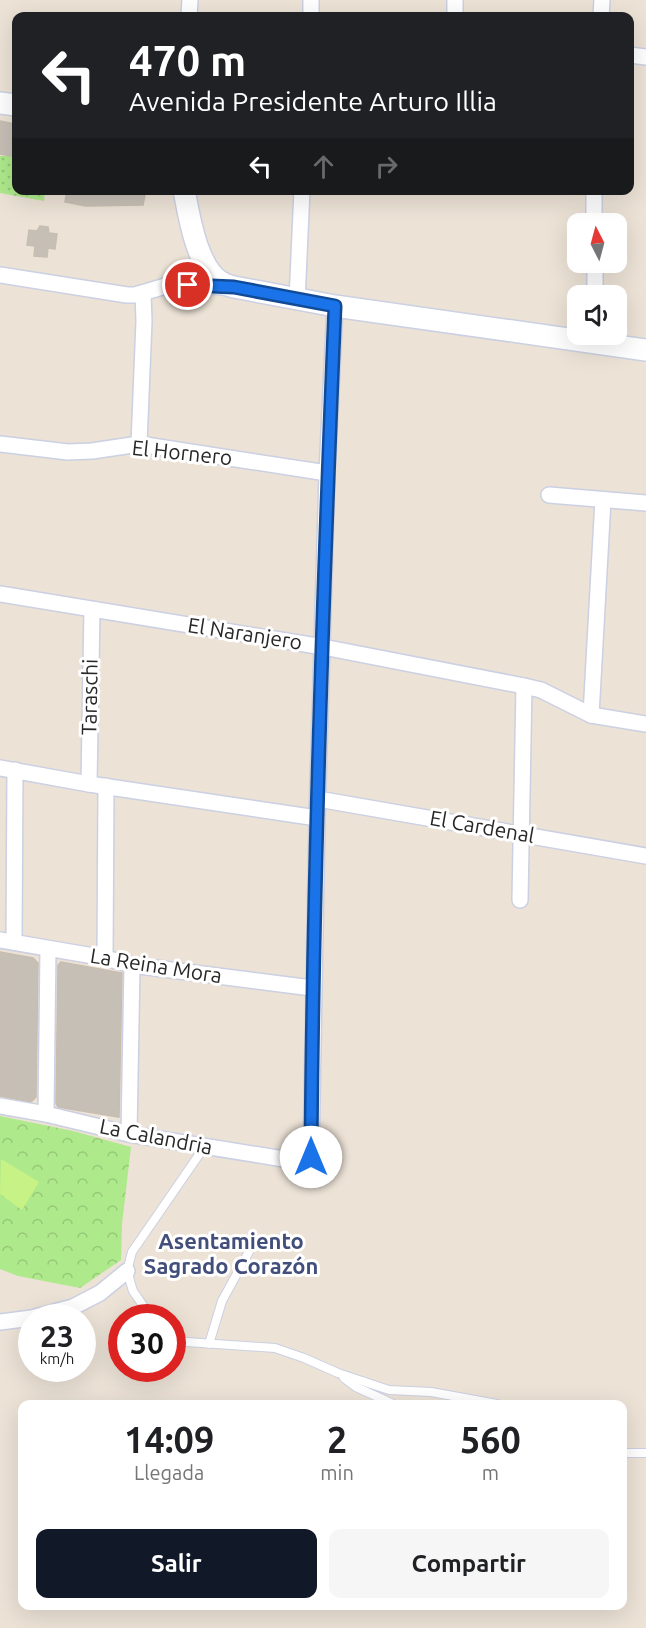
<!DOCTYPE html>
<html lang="es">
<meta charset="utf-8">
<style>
body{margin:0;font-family:Ubuntu,sans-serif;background:#f6f6f6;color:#202124;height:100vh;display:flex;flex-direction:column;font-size:22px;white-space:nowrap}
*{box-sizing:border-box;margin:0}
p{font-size:20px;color:#757577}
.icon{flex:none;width:33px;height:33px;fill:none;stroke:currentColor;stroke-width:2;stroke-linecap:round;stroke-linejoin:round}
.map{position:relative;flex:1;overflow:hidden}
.panel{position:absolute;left:18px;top:1400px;width:609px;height:210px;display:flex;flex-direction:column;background:#fff;border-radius:12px;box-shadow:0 6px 24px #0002}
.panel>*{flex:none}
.guide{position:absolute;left:12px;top:12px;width:622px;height:183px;border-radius:12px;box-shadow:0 6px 24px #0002;background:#202124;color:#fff;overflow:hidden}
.needle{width:39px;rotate:354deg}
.fabs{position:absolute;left:567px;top:213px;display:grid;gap:12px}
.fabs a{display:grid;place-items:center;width:60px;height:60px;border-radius:12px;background:#fff;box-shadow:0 6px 24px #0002;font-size:30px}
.speed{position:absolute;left:18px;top:1304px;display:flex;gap:12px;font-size:30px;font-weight:700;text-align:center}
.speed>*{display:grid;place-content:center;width:78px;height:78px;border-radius:50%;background:#fff;box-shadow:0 6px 24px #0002;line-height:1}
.speed small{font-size:15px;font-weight:400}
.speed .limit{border:9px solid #d22;background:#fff;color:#111}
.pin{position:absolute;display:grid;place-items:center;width:51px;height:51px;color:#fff;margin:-26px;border:3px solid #fff;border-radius:50%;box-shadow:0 2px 6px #0007}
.me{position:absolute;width:66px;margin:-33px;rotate:0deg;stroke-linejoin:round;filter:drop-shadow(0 0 4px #0008)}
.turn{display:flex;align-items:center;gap:21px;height:126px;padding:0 18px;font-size:27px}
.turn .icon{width:78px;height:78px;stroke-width:2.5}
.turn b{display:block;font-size:42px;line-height:51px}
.lanes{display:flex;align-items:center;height:57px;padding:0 18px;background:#0003;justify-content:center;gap:30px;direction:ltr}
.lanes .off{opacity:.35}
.eta{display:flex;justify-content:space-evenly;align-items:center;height:102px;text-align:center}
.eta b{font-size:36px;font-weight:700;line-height:42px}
.action{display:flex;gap:12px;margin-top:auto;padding:12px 18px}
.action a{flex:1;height:69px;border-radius:12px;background:#111827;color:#fff;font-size:24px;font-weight:700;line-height:69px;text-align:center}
.action a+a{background:#f6f6f6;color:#202124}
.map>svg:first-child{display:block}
.grass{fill:url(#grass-dots)}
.park{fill:url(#park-crowns)}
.pitch{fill:#c7f285}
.building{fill:#c6bfb6;stroke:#c7beb0;stroke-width:1.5}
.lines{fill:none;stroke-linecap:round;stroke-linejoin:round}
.lane-casing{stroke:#cbd0e2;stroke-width:10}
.street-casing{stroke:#cbd0e2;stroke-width:18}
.secondary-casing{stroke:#cbd0e2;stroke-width:24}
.lane{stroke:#fff;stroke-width:8}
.street{stroke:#fff;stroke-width:15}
.secondary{stroke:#fff;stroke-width:21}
.route-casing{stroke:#114b97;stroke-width:15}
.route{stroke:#1a73e8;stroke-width:10}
.labels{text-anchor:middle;stroke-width:6;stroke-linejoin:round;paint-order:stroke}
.street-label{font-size:21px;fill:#272727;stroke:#fff}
.neighbourhood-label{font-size:22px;font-weight:bold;fill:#434f7b;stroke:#fff}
</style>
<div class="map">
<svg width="646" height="1628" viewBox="0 0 646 1628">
<defs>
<pattern id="grass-dots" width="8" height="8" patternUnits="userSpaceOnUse" patternTransform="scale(1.5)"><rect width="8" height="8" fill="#aee98b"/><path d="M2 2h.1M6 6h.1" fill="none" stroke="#96c878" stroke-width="1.8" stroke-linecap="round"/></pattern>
<pattern id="park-crowns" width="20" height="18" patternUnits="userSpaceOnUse" patternTransform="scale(1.5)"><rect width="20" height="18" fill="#aee98b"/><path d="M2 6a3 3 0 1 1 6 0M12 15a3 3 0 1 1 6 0" fill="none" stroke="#96c878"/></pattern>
</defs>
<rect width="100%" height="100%" fill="#ece2d6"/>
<polygon class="grass" points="7,153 16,157 16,190 45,191 44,201 0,193 0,156 6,156"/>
<polygon class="park" points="0,1116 73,1131 131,1147 122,1224 121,1260 80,1288 18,1276 0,1269"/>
<polygon class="pitch" points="1,1159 39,1182 22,1210 0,1194"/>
<g class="building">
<polygon points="0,121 16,124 16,157 0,154"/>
<polygon points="67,190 125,190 125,192 145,195 143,205 86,206 65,202"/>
<polygon points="40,226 48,227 49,233 57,234 55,249 48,248 47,257 34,256 35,246 27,245 29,230 37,231"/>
<polygon points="0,952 33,958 38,963 36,1097 31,1102 0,1096"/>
<polygon points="61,962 122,973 119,1117 58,1107 56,1103 58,965"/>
</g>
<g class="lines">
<g class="lane-casing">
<g id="lane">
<polyline points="151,1317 133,1291 127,1271 132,1252 205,1146"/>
<polyline points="172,1341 275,1348 304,1358 338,1373 389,1390 431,1392 497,1404"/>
<polyline points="209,1344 222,1301 252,1246"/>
<polyline points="344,1378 356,1387 393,1404"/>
<polyline points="622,1453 646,1453"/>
</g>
</g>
<g class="street-casing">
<g id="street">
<polyline points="455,0 455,16"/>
<polyline points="189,16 190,0"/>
<polyline points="311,16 311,0"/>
<polyline points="601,16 602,0"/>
<polyline points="630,55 646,57"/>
<polyline points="594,190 594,224"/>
<polyline points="595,262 595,296"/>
<polyline points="0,275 127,295 135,295 169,285 228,287"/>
<polyline points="297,300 302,190"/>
<polyline points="0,444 68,452 92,451 139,444 327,473"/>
<polyline points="139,444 144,321 143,293"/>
<polyline points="549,495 646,503"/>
<polyline points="0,594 323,647 524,686 541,690 591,715 646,724"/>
<polyline points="591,715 603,500"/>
<polyline points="0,768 89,784 317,818"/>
<polyline points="89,784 92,610"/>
<polyline points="318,799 646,856"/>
<polyline points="520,900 524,686"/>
<polyline points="0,940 105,958 132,965 312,988"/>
<polyline points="14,942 15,770"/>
<polyline points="105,958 106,786"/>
<polyline points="0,1106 46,1114 129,1134 290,1160 302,1161 311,1157 317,818 327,473 335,306"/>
<polyline points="46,1114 48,949"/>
<polyline points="129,1134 132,965"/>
<polyline points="35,1317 73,1307 100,1293 127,1271"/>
<polyline points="0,1322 32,1318"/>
</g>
</g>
<g class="secondary-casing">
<g id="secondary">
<polyline points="0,103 16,105"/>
<path d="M184,190C189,216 197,268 221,282C224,284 230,286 234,287L335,306L646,350"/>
</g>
</g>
<use href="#lane" class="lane"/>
<use href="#street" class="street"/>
<use href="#secondary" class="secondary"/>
</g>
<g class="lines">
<g class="route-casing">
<path id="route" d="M188,285L234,287L335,306C323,589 313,873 311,1157"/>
</g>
<use href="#route" class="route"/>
</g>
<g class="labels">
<g class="street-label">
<text transform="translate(182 453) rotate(6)" y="7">El Hornero</text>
<text transform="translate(245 634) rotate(9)" y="7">El Naranjero</text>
<text transform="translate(90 697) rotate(-89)" y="7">Taraschi</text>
<text transform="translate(482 827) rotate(10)" y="7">El Cardenal</text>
<text transform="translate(156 966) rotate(9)" y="7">La Reina Mora</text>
<text transform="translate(156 1137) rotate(11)" y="7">La Calandria</text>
</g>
<g class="neighbourhood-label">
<text x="231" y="1249">Asentamiento<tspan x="231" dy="25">Sagrado Corazón</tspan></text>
</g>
</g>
</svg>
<div class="fabs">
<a><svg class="needle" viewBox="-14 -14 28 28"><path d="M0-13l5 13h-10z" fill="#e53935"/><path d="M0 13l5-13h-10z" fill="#757577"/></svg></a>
<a><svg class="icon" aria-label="sound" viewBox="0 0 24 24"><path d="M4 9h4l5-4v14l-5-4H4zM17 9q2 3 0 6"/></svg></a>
</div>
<div class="speed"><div>23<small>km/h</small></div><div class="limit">30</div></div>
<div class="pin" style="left:188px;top:285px;background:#d93025"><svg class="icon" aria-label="arrive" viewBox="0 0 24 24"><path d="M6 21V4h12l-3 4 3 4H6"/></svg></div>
<svg class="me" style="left:311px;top:1157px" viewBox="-20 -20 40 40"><circle r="19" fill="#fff"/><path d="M0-13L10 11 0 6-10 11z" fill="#1a73e8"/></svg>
<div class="guide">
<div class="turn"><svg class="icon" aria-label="left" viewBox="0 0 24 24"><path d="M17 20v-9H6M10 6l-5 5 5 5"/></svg><div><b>470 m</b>Avenida Presidente Arturo Illia</div></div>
<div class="lanes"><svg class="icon" aria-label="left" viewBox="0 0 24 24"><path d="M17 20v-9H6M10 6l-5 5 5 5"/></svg><svg class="icon off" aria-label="ahead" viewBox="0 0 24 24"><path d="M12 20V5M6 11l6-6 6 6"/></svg><svg class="icon off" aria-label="right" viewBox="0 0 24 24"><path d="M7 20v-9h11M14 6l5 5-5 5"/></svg></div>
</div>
<section class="panel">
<div class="eta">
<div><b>14:09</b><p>Llegada</p></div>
<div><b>2</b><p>min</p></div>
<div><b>560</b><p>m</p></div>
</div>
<div class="action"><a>Salir</a><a>Compartir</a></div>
</section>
</div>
